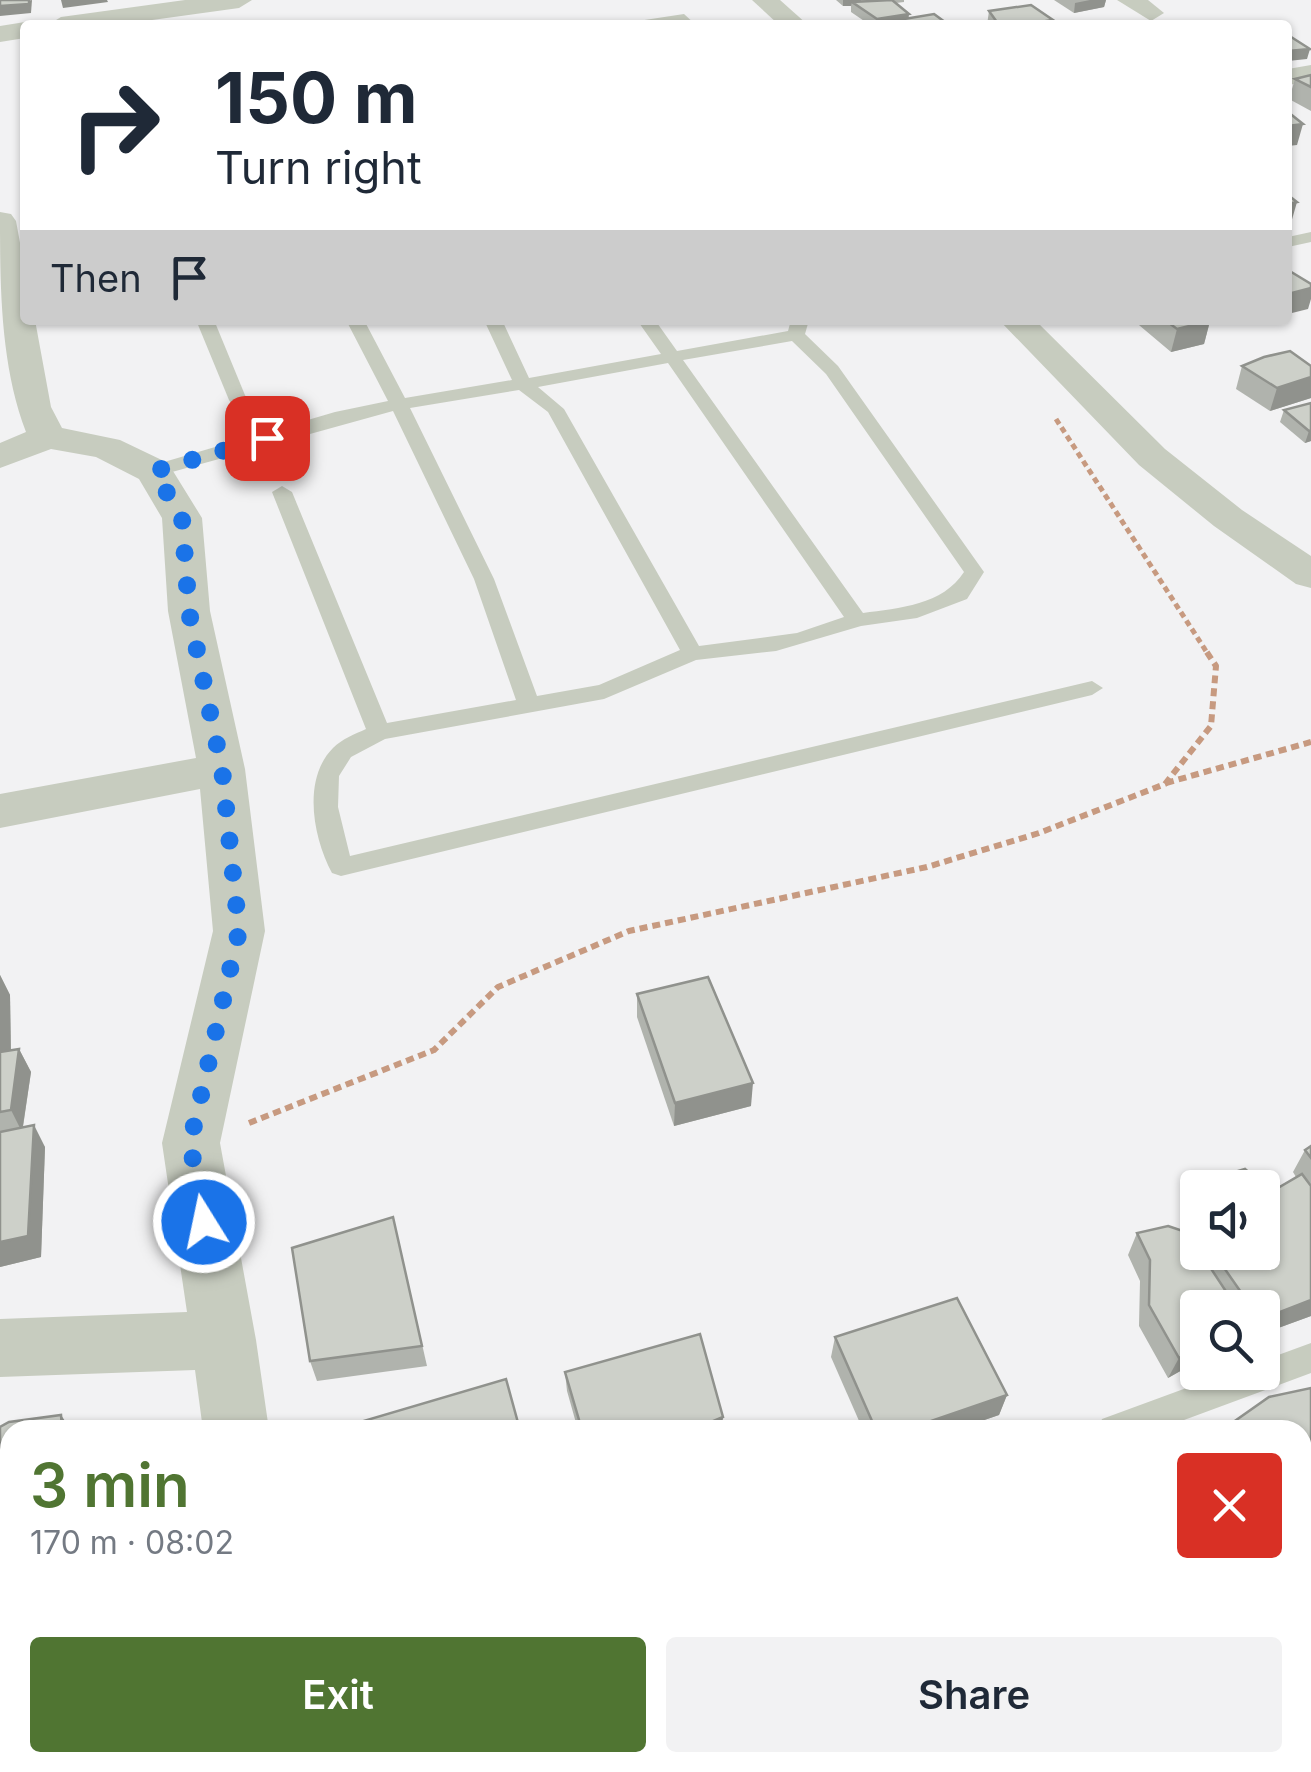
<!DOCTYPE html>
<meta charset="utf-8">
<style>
body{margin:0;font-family:Inter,sans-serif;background:#f2f2f3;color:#1f2937;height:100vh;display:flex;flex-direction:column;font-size:38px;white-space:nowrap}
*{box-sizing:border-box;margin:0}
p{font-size:32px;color:#747a83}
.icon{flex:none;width:55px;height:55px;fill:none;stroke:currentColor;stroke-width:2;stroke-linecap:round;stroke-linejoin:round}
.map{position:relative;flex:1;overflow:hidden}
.side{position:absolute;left:0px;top:1420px;width:1312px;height:352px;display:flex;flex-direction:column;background:#fff;border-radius:30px 30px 0 0;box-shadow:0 2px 8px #0004}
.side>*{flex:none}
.guide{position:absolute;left:20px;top:20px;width:1272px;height:305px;border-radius:10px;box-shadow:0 2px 8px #0004;background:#fff;color:#1f2937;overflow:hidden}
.controls{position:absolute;left:1180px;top:1170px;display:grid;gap:20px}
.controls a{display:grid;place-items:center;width:100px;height:100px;border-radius:10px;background:#fff;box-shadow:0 2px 8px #0004;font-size:50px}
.pin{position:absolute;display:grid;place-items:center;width:85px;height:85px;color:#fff;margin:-42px;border-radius:20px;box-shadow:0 5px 15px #0006}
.me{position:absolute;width:110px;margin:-55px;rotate:350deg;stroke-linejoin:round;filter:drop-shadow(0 0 8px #0008)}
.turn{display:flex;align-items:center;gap:35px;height:210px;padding:0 30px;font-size:45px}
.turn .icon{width:130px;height:130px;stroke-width:2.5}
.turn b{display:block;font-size:70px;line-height:85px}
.then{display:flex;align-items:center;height:95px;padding:0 30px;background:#0003;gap:20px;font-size:38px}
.round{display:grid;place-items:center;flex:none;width:105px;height:105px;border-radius:10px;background:#f2f2f3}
.headline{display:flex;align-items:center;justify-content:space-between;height:170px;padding:0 30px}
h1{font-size:60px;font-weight:600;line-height:75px;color:#507532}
.cta{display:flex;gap:20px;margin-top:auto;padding:20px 30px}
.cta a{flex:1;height:115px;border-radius:10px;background:#507532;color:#fff;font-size:40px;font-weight:600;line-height:115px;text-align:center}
.cta a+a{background:#f2f2f3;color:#1f2937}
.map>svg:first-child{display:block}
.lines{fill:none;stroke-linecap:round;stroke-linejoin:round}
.path-far1{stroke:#c79a80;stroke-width:5;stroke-dasharray:6 4;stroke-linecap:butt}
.path{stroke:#c79a80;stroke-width:6;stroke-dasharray:8 5;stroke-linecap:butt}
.service{fill:#c7ccbf;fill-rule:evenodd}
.minor{fill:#c7ccbf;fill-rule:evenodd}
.wall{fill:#b0b3ad}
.shaded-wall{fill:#90928d}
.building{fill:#cdd0c9;stroke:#90928d;stroke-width:2.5}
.route{stroke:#1a73e8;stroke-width:18;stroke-dasharray:0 32.4}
</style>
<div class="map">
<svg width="1311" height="1772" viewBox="0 0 1311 1772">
<rect width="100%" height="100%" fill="#f2f2f3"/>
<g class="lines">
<polyline class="path-far1" points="1056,419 1206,651"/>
<g class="path">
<polyline points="1166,783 1311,742"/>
<polyline points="249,1123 434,1050 498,987 629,931 927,867 1039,833 1165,784 1211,726 1216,666 1204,648"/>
</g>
<g class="service">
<polygon points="684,14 696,25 632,25 638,21"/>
<polygon points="1311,232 1311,242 1288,247 1288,237"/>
<polygon points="196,320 214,320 247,400 244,404 232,404 229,400"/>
<path d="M346,320H364L405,398L512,380L484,320H502L529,378L661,354L637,320H655L677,351L788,331L791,320H809L805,334L838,366L984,572L967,599L917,618L861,626L776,651L696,660L604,699L385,739L351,757L339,776L338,807L350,856L1092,681L1103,688L1092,695L341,876L332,873C313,838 302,779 333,748C342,739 355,734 366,729L272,492L282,486L292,492L387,723L516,700L474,579L393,411L154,477L144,471L147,467L335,412L388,401ZM792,341L826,374L964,572C943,605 899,608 863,613L683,360ZM668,363L844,617L797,633L699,646L564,409L538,387ZM519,390L548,412L680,650L599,685L537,696L494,579L410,408Z"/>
<polygon points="1311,1343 1311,1373 1157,1430 1098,1430 1102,1419 1230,1372 1262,1372 1262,1361"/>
</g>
<g class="minor">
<polygon points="185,0 252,0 239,8 116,25 48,25 61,17"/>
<polygon points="752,0 780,0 808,25 779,25"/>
<polygon points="1117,0 1148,0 1164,13 1151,21"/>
<polygon points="25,22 35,25 25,25 25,38 0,42 0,26"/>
<polygon points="1311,65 1311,81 1288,85 1288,69"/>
<path d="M0,212L11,214L16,221L25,270V320H35L51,407L62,428L120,440L168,463L202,518L210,611L245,769L265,931L220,1143L256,1340L269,1430H203L195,1370L0,1377V1319L187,1312L162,1143L213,931L200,789L0,828V794L196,758L168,611L162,518L139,479L96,457L51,449L0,468V443L26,432C0,364 0,285 0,212Z"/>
<polygon points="999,320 1035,320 1165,449 1242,510 1311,556 1311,588 1296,584 1214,526 1139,465"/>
<polygon points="244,1762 318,1762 319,1772 245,1772"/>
</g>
</g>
<g class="wall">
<polygon points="836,0 904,0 904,2 896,3 908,18 949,25 870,25 851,12 851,6 843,6"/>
<polygon points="1054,0 1106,0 1104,7 1074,13"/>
<polygon points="989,11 1052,25 987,25"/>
<polygon points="1311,75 1311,111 1289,99 1295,79"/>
<polygon points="1133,320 1209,320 1210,321 1204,344 1171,352"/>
<polygon points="1242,366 1311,366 1311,398 1270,411 1236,389"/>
<polygon points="1311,403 1311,441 1305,443 1280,422 1284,410"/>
<polygon points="0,975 10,995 11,1051 19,1049 31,1072 23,1127 45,1147 41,1257 0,1267"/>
<polygon points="637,994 751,1106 674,1126 637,1017"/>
<polygon points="1311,1146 1311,1316 1262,1334 1262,1308 1198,1308 1198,1361 1168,1378 1139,1326 1140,1281 1128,1255 1137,1233 1168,1226 1184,1231 1189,1220 1195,1217 1190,1204 1198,1189 1198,1252 1262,1252 1262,1188 1198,1188 1201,1182 1245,1169 1271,1192 1296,1177 1293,1172 1305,1150"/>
<polygon points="393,1217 427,1366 317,1381 310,1361"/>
<polygon points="835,1337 1007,1395 999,1415 955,1430 863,1430 831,1357"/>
<polygon points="565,1372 722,1430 578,1430 567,1391"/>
<polygon points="1311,1388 1311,1584 1302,1589 1302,1430"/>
</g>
<g class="shaded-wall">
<polygon points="32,0 31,13 0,16 0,6"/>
<polygon points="61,0 107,0 108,2 63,8"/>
<polygon points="843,0 861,0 860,5 852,2 851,6 843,6"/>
<polygon points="1090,0 1106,0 1104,7 1074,13 1075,3"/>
<polygon points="909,14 908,24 892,21 891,25 876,25 877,19"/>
<polygon points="1053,20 1052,25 1020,25"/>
<polygon points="1310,49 1307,59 1288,61 1288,51"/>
<polygon points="1303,124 1297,145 1288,146 1288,126"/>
<polygon points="1297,202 1291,223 1288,224 1288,204"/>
<polygon points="1311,288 1311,299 1308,309 1288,314 1288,294"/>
<polygon points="1210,321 1204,344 1171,352 1177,329"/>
<polygon points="1311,377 1311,398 1270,411 1277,388"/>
<polygon points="1311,430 1311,441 1305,443 1309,431"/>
<polygon points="0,975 10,995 11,1062 0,1064"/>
<polygon points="19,1049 31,1072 22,1132 11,1110"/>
<polygon points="753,1083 751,1106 674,1126 675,1103"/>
<polygon points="34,1125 45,1147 41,1257 0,1267 0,1242"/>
<polygon points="1311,1300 1311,1316 1262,1334 1262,1319"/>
<polygon points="1198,1347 1198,1361 1168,1378 1179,1358"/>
<polygon points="1007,1395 999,1415 955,1430 905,1430"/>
<polygon points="61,1415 71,1430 62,1430"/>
<polygon points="723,1417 722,1430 692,1430"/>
<polygon points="10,1542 10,1563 0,1565 0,1544"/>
<polygon points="86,1762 102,1762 104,1772 87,1772"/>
</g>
<g class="building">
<polygon points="0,0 29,0 29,4 0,6"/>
<polygon points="892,0 909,14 877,19 852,2"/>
<polygon points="1031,5 1053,20 1020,25 999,25 989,11"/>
<polygon points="934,14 949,25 897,25 892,21"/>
<polygon points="1288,35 1310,49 1288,51"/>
<polygon points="1311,75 1311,87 1295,79"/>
<polygon points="1288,112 1303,124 1288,126"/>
<polygon points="1288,195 1297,202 1288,204"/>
<polygon points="1288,270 1311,284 1311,288 1288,294"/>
<polygon points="1165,320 1209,320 1210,321 1177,329"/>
<polygon points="1290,351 1311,366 1311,377 1277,388 1242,366 1264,357"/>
<polygon points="1311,403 1311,430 1309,431 1284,410"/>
<polygon points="708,977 753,1083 675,1103 637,994"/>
<polygon points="19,1049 11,1110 0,1112 0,1052"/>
<polygon points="34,1125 28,1236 0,1242 0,1132"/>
<polygon points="1311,1146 1311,1158 1305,1150"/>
<polygon points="1245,1169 1271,1192 1302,1174 1311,1186 1311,1300 1262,1319 1262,1308 1252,1308 1213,1252 1262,1252 1262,1188 1203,1188 1201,1182"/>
<polygon points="1198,1216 1198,1231 1189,1220"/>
<polygon points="393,1217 422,1346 310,1361 292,1248"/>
<polygon points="1168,1226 1186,1232 1198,1249 1198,1252 1200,1252 1237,1308 1198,1308 1198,1347 1179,1358 1149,1305 1150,1260 1137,1233"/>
<polygon points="957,1298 1007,1395 905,1430 876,1430 835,1337"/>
<polygon points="700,1334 723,1417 692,1430 582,1430 565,1372"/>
<polygon points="506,1379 520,1430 362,1430 360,1422"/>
<polygon points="1311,1388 1311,1544 1302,1530 1302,1430 1222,1430 1269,1397"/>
<polygon points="61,1415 62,1430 10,1430 10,1542 0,1544 0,1427 9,1422"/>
<polygon points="10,1708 10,1762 86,1762 87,1772 0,1772 0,1710"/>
<polygon points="435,1762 539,1762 542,1772 402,1772"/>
</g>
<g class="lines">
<polyline class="route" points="204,1222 190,1143 239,931 222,769 189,612 182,518 154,471 267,438"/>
</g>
</svg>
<div class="controls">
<a><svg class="icon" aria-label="sound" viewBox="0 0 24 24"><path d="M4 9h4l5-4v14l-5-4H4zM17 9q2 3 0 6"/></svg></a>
<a><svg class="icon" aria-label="search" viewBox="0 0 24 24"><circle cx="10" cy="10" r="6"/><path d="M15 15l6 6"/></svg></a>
</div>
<div class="pin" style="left:267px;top:438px;background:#d93025"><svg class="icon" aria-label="arrive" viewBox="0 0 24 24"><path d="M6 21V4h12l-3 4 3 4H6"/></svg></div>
<svg class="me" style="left:204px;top:1222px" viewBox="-20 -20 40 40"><circle r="17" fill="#1a73e8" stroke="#fff" stroke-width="3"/><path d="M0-11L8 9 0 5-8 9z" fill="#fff"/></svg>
<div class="guide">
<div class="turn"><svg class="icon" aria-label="right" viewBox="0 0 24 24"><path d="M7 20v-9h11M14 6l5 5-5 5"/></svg><div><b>150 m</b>Turn right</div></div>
<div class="then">Then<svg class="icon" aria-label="arrive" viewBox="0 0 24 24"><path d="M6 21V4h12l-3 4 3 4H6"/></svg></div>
</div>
<section class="side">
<div class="headline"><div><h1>3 min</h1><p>170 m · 08:02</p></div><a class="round" style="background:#d93025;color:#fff"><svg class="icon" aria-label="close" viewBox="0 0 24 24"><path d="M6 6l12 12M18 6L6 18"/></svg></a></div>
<div class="cta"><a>Exit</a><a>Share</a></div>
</section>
</div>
